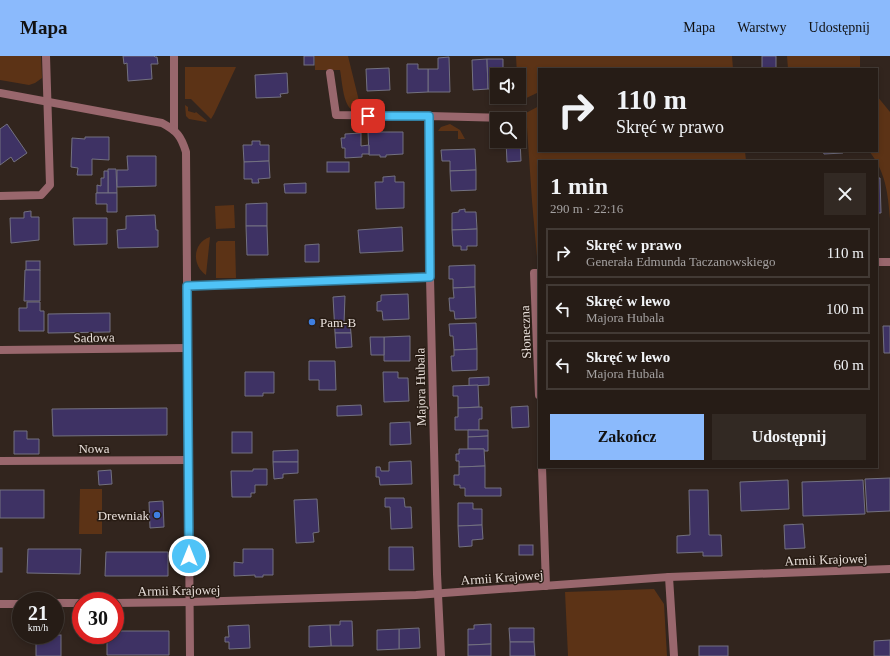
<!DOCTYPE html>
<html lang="pl">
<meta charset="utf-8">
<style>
body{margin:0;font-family:Georgia,serif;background:#322923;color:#f1f3f6;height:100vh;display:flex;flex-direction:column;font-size:15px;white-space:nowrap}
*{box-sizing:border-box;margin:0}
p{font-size:13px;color:#a4a1a1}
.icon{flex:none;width:22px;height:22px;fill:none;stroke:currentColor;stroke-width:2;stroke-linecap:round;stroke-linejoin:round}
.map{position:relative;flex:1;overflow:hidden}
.sheet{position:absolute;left:538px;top:104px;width:340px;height:308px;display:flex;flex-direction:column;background:#261c16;border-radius:0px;box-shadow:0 2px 6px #0003,0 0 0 1px #423a35}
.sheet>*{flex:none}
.banner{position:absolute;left:538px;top:12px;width:340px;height:84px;border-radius:0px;box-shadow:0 2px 6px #0003,0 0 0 1px #423a35;background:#261c16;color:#f1f3f6;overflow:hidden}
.controls{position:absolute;left:490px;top:12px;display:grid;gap:8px}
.controls a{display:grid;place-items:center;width:36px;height:36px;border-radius:0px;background:#261c16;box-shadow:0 2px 6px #0003,0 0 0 1px #423a35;font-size:20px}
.speed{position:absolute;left:12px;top:536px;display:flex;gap:8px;font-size:20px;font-weight:700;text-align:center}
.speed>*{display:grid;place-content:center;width:52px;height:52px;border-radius:50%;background:#261c16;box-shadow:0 2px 6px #0003,0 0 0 1px #423a35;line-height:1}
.speed small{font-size:10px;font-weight:400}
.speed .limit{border:6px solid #d22;background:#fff;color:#111}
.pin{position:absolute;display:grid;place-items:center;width:34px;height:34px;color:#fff;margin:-17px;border-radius:8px;box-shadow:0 2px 6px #0006}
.me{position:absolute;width:44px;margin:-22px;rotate:0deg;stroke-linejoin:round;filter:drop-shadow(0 0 3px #0008)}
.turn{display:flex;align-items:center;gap:14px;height:84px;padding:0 12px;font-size:18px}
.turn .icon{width:52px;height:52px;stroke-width:2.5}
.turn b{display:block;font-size:28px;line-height:34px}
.round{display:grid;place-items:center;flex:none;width:42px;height:42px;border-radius:0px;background:#322923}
.head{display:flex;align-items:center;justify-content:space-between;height:68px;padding:0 12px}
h1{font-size:24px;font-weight:600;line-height:30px}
.primary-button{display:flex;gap:8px;margin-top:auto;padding:8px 12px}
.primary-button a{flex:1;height:46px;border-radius:0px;background:#8bbafc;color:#111;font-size:16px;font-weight:600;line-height:46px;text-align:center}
.primary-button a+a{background:#322923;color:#f1f3f6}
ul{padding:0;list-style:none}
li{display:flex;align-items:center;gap:12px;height:50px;margin:0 8px 6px;padding:0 4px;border:2px solid #423a35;border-radius:0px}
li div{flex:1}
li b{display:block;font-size:15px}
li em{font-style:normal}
header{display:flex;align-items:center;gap:24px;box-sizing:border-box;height:56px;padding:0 20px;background:#8bbafc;color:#111}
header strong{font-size:19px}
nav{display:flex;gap:22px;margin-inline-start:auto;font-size:14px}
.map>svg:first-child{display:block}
.green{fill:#5c3316}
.building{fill:#3e3264;stroke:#737180}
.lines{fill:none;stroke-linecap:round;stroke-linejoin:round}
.street{stroke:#99676d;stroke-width:8}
.route-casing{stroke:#337fa1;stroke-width:10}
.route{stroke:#4fc3f7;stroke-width:7}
.shop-dot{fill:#3f7fe0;stroke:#281c14;stroke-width:1.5}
.labels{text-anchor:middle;stroke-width:3;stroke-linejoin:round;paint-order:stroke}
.poi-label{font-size:13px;fill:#e8dfda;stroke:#281c14;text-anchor:start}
.street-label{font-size:13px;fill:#e8dfda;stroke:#281c14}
</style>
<header>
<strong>Mapa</strong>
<nav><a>Mapa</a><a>Warstwy</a><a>Udostępnij</a></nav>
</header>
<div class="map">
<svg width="890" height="600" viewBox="0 0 890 600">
<rect width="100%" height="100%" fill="#32251e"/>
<g class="green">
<polygon points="0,0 41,0 42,22 35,27 29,29 0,24"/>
<path d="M315,0H348L359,45L363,49V56C359,56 354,56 351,53C343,47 342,24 340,14H315Z"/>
<polygon points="516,0 732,0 733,13 539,13 539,36 518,46 519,19 517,19"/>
<polygon points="787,0 860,0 860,11 861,13 788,13"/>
<polygon points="185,11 236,11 214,58 211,63 191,43 185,43"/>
<path d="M877,40L890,56V163C888,138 886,116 869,95H877Z"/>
<polygon points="185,49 188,51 188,55 195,57 196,56 207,65 206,66 189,63 186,60"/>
<polygon points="539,50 539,95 745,95 746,105 539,105 539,202 537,201 532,145 526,57"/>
<polygon points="450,68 460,74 465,83 458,83 458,75 438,75 441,71"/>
<polygon points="234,149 235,172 216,173 215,150"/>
<path d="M210,181L206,219C191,209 193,186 210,181Z"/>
<polygon points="218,185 235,185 236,222 216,222 216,187"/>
<polygon points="80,433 102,433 102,478 79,478"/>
<polygon points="654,533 664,548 667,600 568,600 565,536"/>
</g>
<g class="building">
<polygon points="123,0 154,0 155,1 157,1 158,8 151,8 152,23 128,25 127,7 124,8"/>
<rect x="304" y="0" width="10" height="9"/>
<rect x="762" y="0" width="14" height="13"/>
<polygon points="449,1 450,36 428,36 428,13 438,13 438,2"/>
<polygon points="487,3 488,33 473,34 472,4"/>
<polygon points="487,3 503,3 503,19 497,19 497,33 488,33"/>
<polygon points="407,8 418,8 418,13 428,13 428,36 407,37"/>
<polygon points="389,12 390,34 367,35 366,13"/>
<polygon points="287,17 288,37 280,38 281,41 256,42 255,19"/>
<polygon points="7,68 27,97 14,106 11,101 0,109 0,73"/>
<polygon points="368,76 403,76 403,98 386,99 386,101 380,101 380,99 369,99"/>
<polygon points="361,77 361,90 369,89 369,98 362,98 362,101 345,102 345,92 342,92 341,82 345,82 345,78"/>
<polygon points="85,81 109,81 109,104 92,103 92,119 77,119 78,112 71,111 72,82 85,83"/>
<polygon points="519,84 520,84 521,105 507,106 506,85 519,85"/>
<polygon points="252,85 260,85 260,89 269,89 269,105 244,106 243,89 252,89"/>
<polygon points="475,93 476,114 450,115 450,105 442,105 441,94"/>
<polygon points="823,95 843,95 843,97 824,98"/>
<polygon points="127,100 156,100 156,130 117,131 117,114 128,114"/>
<polygon points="269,105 270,122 258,123 259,127 252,127 252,123 244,123 244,106"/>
<rect x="327" y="106" width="22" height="10"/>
<polygon points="108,113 116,113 117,137 108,137"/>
<polygon points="476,114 476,134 451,135 450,115"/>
<polygon points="104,115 108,115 108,137 97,137 97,129 101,130 101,122 104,122"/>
<polygon points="395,120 395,126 404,126 404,152 376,153 375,126 383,126 383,121"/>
<polygon points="877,122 880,122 881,157 877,157"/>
<polygon points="306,127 306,137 285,137 284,128"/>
<polygon points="96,137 117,137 117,156 107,156 107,148 96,148"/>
<polygon points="267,147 267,170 246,170 246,148"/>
<polygon points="465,153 465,156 476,156 477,173 452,174 452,157 459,156 459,154"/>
<polygon points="31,155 31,161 39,161 39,184 11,187 10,162 24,162 24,156"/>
<polygon points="155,159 156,174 158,174 158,191 118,192 117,174 126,173 126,160"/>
<polygon points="73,162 107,162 107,188 74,189"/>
<polygon points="246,170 267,170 268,199 247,199"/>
<polygon points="402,171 403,195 360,197 358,174"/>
<polygon points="477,173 477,190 467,190 467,194 461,194 461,190 453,190 452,174"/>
<polygon points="319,188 319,206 305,206 305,189"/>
<rect x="26" y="205" width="14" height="9"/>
<polygon points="475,209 475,231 453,232 453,223 449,223 449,210"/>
<polygon points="25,214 40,214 40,245 24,245"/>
<polygon points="475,231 476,262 455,263 454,255 450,255 449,242 454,242 453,232"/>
<polygon points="408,238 409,263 383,264 382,255 377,255 377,246 381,245 381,239"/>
<polygon points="345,240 344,268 350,268 351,277 335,277 333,241"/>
<polygon points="27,246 40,246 40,255 44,255 44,275 19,275 19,252 27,252"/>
<polygon points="110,257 110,276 48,277 48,258"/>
<polygon points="476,267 477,293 454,294 453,280 450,280 449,268"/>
<polygon points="883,270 890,270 890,297 884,297"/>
<polygon points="335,277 351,277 352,291 336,292"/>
<polygon points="410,280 410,305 384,305 384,281"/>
<polygon points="370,281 384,281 384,299 371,299"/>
<polygon points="477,293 477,314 452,315 451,300 454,300 454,294"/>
<polygon points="309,305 335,305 336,334 319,334 319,324 309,324"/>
<polygon points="245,316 274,316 274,337 263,337 263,340 245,340"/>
<polygon points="383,316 398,316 398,322 408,322 409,345 384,346"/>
<polygon points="489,321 489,329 469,330 469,322"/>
<polygon points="478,329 479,351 458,352 458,340 453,340 453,330"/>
<polygon points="361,349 362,359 337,360 337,350"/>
<polygon points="528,350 529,371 512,372 511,351"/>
<polygon points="482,351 482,363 479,363 479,374 455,374 455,361 458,361 458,352"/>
<polygon points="167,352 167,379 53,380 52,353"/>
<polygon points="410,366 411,388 390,389 390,367"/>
<polygon points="468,374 488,374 488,380 468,381"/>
<polygon points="14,375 27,375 27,383 39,383 39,398 14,398"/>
<rect x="232" y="376" width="20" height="21"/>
<polygon points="488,380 488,395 484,395 484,393 468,393 468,381"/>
<polygon points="459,393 484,393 485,410 459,411 459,405 456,405 456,398 459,398"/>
<polygon points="298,394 298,406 273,406 273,395"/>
<polygon points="411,405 412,428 380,429 379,421 376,421 376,411 380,411 381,415 389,415 389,406"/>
<polygon points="273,406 298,406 298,417 283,418 283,422 274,423"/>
<polygon points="485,410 485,432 501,432 501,440 465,440 465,432 460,432 460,429 454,429 454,419 459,419 459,411"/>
<polygon points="253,413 267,413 267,429 255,429 255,437 251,437 251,441 232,441 231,415 253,415"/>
<polygon points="111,414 112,428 99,429 98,415"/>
<polygon points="890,422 890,455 867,456 865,423"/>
<polygon points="788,424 789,453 741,455 740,426"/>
<polygon points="863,424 865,458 803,460 802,426"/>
<rect x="0" y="434" width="44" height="28"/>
<polygon points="689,434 708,434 709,479 721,479 722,500 703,500 703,496 677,497 677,480 690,479"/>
<polygon points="385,442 404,442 405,451 411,451 412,472 391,473 390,451 385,451"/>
<polygon points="317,443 319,476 313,477 314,486 296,487 294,444"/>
<polygon points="163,445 164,471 150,472 149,446"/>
<polygon points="458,447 473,447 473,453 482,453 482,469 458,470"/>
<polygon points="803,468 805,492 785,493 784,469"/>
<polygon points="482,469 483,483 472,484 472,490 459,491 458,470"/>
<rect x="519" y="489" width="14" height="10"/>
<polygon points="389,491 413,491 414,514 389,514"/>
<rect x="0" y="492" width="2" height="24"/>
<polygon points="28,493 81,493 80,518 27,517"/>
<polygon points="243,493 273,493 273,519 263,519 263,521 255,521 255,519 234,520 234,506 243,507"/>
<polygon points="106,496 168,496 168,520 105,520"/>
<polygon points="340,565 352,565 353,590 331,590 330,569 340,569"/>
<polygon points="491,568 491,588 468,589 468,573 474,573 474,569"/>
<polygon points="249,569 250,592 229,593 229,586 225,586 225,581 229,581 228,570"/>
<polygon points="330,569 331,590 309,591 309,570"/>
<polygon points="419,572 420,592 399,593 399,573"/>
<polygon points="509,572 534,572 534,586 510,586"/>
<polygon points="399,573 399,593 377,594 377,574"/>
<polygon points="115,575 169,575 169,599 107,599 107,579 115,579"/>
<rect x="36" y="579" width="25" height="21"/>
<polygon points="890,584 890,600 874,600 874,585"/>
<polygon points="510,586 534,586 535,600 510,600"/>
<polygon points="491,588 491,600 468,600 468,589"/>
<rect x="699" y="590" width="29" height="10"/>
</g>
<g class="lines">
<g class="street">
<polyline points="174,0 174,74"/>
<polyline points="330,17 336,59 429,60"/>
<path d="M0,37L162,67C177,75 181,80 186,96L190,600"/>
<polyline points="0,140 41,139 50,129 46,0"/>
<polyline points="877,206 890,206"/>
<polyline points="539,217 534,217 539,339"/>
<polyline points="187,230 430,221"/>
<polyline points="0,294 187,292"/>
<polyline points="0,405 189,404"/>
<polyline points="542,411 546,530"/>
<polyline points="669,521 674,600"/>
<polyline points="55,547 81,547"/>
<polyline points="115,547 190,546 416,539 669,521 890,513"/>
<polyline points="0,548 21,548"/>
<polyline points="441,600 437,518 430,221 429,60 507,62"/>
</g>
</g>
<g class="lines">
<g class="route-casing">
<polyline id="route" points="189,500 187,230 430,221 429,60 368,60"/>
</g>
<use href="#route" class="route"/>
</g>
<g class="shop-dot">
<circle cx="312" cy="266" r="4"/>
<circle cx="157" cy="459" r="4"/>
</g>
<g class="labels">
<g class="poi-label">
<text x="320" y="271">Pam-B</text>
<text x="149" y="464" text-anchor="end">Drewniak</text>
</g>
<g class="street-label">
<text transform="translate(525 276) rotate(-92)" y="5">Słoneczna</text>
<text transform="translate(94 281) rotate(-1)" y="5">Sadowa</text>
<text transform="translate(420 331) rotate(-91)" y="5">Majora Hubala</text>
<text x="94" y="397">Nowa</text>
<text transform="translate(826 503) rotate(-2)" y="5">Armii Krajowej</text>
<text transform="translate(502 521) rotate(-4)" y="5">Armii Krajowej</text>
<text transform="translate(179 534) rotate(-1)" y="5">Armii Krajowej</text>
</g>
</g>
</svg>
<div class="controls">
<a><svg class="icon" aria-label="sound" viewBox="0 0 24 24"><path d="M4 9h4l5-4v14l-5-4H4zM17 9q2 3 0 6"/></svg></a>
<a><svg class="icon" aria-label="search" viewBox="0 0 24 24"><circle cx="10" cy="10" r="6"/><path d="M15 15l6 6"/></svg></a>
</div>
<div class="speed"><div>21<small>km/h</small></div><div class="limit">30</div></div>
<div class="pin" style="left:368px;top:60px;background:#d93025"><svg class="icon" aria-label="arrive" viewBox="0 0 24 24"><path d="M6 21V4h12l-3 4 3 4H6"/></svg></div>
<svg class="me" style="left:189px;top:500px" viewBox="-20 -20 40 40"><circle r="17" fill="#4fc3f7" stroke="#fff" stroke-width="3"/><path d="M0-11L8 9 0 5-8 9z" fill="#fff"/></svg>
<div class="banner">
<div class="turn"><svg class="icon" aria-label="right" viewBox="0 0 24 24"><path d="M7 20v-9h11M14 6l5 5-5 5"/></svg><div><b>110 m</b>Skręć w prawo</div></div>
</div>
<section class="sheet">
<div class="head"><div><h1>1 min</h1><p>290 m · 22:16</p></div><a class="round"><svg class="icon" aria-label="close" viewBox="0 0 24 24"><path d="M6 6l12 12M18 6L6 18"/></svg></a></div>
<ul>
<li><svg class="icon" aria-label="right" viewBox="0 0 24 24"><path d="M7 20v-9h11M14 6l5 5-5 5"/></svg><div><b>Skręć w prawo</b><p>Generała Edmunda Taczanowskiego</p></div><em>110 m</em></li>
<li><svg class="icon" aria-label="left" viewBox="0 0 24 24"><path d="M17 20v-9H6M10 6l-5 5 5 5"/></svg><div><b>Skręć w lewo</b><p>Majora Hubala</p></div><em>100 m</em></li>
<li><svg class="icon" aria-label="left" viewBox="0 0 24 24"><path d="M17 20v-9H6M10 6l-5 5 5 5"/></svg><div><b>Skręć w lewo</b><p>Majora Hubala</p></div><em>60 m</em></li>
</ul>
<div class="primary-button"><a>Zakończ</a><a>Udostępnij</a></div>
</section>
</div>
